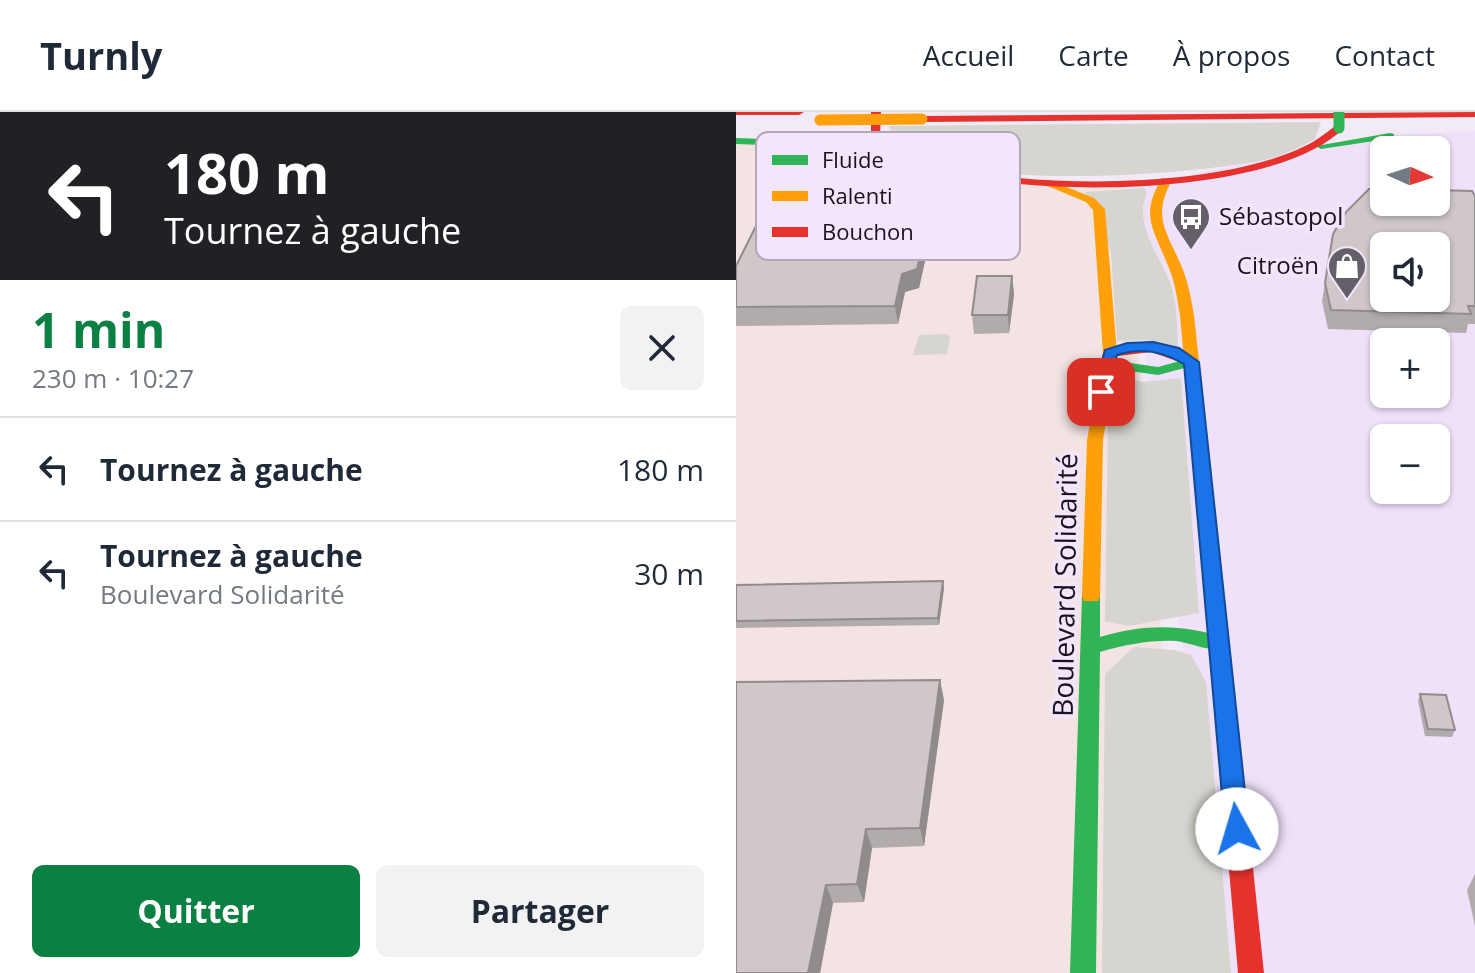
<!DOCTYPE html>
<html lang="fr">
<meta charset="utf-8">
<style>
body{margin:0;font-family:"Open Sans",sans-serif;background:#f2f2f3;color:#1f2937;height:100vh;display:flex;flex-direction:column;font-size:30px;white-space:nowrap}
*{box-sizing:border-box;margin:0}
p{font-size:26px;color:#747a83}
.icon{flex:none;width:44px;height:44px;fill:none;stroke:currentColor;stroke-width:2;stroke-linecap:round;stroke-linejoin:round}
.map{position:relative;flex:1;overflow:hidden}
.drawer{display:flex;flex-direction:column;background:#fff;width:736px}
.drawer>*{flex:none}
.guide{background:#202124;color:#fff;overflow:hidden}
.needle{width:52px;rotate:93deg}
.tools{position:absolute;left:634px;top:24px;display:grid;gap:16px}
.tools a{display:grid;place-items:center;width:80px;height:80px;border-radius:12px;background:#fff;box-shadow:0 2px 6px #0004;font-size:40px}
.pin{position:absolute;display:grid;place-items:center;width:68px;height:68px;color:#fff;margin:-34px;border-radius:16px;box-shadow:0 4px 12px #0006}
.me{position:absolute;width:88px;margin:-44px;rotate:354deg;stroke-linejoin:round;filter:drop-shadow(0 0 6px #0008)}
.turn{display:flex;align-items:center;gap:28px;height:168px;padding:0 32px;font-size:36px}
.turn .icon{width:104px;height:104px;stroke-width:2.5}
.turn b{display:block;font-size:56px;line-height:68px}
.round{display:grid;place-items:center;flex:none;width:84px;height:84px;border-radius:12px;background:#f2f2f3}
.head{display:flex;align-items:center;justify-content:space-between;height:136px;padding:0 32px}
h1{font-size:48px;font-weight:700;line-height:60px;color:#0b8043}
.primary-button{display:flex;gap:16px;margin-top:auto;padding:16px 32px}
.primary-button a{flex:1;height:92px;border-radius:12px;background:#0b8043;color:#fff;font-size:32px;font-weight:700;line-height:92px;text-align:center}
.primary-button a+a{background:#f2f2f3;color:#1f2937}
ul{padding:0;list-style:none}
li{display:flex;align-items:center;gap:24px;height:104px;padding:0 32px;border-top:2px solid #e0e1e3}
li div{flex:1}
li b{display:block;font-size:30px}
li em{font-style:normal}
header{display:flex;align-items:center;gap:48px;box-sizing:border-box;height:112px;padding:0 40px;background:#fff;border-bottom:2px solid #e0e1e3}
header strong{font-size:38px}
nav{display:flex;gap:44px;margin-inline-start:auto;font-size:28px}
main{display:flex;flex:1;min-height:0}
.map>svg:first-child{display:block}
.commercial{fill:#f3e3e3}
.built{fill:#efe1f9;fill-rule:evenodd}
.green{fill:#d6d5cf}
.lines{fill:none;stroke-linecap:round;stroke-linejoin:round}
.fast{fill:#30b455;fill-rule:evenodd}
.slow{fill:#ff9f0a;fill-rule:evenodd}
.jam{fill:#e5322d;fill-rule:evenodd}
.fast-bridge{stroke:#30b455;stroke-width:11}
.slow-bridge{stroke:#ff9f0a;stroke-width:11}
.wall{fill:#b2abac}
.shaded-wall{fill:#918b8c}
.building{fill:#cfc7c8;stroke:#918b8c;stroke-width:2;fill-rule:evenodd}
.route{fill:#1a73e8;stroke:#114b97;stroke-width:2}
.labels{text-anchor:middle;stroke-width:7;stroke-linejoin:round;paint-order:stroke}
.far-poi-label{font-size:24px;fill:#19131d;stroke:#f3e6fc;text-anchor:start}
.street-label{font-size:28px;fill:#19131d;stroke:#f3e6fc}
.key{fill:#f3e6fc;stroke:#b2a7b9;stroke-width:2}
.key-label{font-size:22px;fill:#19131d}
</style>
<header>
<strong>Turnly</strong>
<nav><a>Accueil</a><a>Carte</a><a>À propos</a><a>Contact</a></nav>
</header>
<main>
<section class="drawer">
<div class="guide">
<div class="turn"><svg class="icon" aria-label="left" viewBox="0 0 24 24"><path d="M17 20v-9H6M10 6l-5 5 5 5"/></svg><div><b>180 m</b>Tournez à gauche</div></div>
</div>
<div class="head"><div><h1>1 min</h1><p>230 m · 10:27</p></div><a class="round"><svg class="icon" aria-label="close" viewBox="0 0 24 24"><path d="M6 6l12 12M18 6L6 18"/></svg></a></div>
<ul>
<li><svg class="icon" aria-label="left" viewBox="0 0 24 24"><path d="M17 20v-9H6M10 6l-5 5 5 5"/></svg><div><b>Tournez à gauche</b></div><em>180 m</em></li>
<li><svg class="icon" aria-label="left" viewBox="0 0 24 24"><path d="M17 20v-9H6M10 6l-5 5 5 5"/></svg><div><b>Tournez à gauche</b><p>Boulevard Solidarité</p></div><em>30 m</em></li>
</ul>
<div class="primary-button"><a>Quitter</a><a>Partager</a></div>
</section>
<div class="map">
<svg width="739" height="861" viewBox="0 0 739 861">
<rect width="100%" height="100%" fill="#f2ebf7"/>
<polygon class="commercial" points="0,29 118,33 236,64 387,70 454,861 0,861"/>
<path class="built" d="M739,19V861H488L387,70L430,68L632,25ZM648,38H700V90H648ZM648,134H700V186H648ZM648,230H700V282H648ZM648,326H700V378H648Z"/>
<g class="green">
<path d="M585,10L579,27C563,36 545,44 528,48C463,62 178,88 153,14Z"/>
<path d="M408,76L411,81C396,113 426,145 436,176C441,194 441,215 442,234L408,228L381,229L375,140L349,80Z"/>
<polygon points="210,222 214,224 211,242 177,243 183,223"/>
<polygon points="378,265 407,270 445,266 463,501 392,514 369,509 372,308"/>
<polygon points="398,535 439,538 455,543 470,570 495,861 366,861 369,562"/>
</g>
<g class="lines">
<g class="fast">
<polygon points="654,21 658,22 658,26 585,37 580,34"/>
<polygon points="0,26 118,30 163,42 158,45 118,36 0,32"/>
<polygon points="455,246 462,250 460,253 422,263 373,256 366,252 373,248 422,255"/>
<path d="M355,477L362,479L364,484V525C408,512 447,512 490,526L493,531L490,536C476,541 455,531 440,529C414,528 388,533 364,540L360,861H334L346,484L348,479Z"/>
</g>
<g class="slow">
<path d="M426,66L436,68C416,105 430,118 445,153C452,169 455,186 458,203L505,642L502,649L494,651L486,649L483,642L444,203C441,186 439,169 432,154C418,117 403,104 426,66Z"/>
<polygon points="313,68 358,86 369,97 381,241 367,328 364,484 362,489 348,489 346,484 351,328 367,241 357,98 350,90 309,73 307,71"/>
</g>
<g class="jam">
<polygon points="0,0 68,0 63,3 0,3"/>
<path d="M135,0H145L144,24C156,32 167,41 180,46C274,79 479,79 569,34C580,29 590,21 599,14L608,16C534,90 265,87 171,50C158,45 147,35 135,27Z"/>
<polygon points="739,0 739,5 186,10 181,7 186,4"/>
<polygon points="416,231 462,250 455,254 415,240 374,245 367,241 374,237"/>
<polygon points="494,633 502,635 505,642 528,861 502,861 483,642 486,635"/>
</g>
<polyline class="fast-bridge" points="603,0 603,16"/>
<polyline class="slow-bridge" points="84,8 186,7"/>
</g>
<g class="wall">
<polygon points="739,84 739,212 732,212 730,221 592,217 586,189 597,122"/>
<polygon points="196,92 198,109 183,176 169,180 162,212 0,214 0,154"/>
<polygon points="276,164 278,182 273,221 238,222 236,203"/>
<polygon points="207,469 208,476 203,513 0,516 0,473"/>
<polygon points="684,582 719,618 716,625 689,624 682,589"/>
<polygon points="208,588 188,734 136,736 128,790 97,791 84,861 0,861"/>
<polygon points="739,762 739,814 731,778"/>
</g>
<g class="shaded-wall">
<polygon points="196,92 198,109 183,176 169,180 162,212 159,194 166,162"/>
<polygon points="276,164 278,182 273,221 272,203"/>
<polygon points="207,469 208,476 203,513 202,506"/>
<polygon points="204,568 208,588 188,734 184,716"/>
<polygon points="130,717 136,736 128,790 121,772"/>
<polygon points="90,773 97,791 84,861 72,861"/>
</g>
<g class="building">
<path d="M633,77H648V90H700V78L736,79L739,84V194H732L735,202L595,198L589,171L597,122L610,100ZM648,134H700V186H648Z"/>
<polygon points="196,92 181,157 166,162 159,194 0,195 0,154 29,96 36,93"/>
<polygon points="241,164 276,164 272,203 236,203"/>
<polygon points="207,469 202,506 0,509 0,473"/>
<polygon points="204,568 184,716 130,717 121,772 90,773 72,861 0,861 0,570"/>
<polygon points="684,582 710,583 719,618 692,617"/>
</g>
<path class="route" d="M417,230L443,236L463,250L513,717L509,724L501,727L492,724L489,717L448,252C427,239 405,235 381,243L370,283L357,280L369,238L391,231Z"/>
<defs>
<g id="bus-pin" transform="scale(2)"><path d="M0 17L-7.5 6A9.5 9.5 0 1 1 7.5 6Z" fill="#655f69" stroke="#f3e6fc"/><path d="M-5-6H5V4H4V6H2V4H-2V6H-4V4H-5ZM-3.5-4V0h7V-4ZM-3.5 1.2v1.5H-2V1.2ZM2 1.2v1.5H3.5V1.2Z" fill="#fff"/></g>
<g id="shop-pin" transform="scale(2)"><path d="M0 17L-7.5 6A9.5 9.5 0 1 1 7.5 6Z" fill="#655f69" stroke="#f3e6fc"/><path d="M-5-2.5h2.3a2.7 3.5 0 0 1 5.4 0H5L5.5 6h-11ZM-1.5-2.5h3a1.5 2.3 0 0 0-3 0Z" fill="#fff"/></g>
</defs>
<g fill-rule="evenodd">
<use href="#bus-pin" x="455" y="105"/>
<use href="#shop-pin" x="611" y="154"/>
</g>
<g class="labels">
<g class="far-poi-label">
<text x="483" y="113">Sébastopol</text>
<text x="583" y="162" text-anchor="end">Citroën</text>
</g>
<g class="street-label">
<text transform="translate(329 473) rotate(-89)" y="10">Boulevard Solidarité</text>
</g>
</g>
<rect x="20" y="20" width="264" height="128" rx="12" class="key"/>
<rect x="36" y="43" width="36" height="10" fill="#30b455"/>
<rect x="36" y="79" width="36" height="10" fill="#ff9f0a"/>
<rect x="36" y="115" width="36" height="10" fill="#e5322d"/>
<g class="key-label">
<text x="86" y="56">Fluide</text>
<text x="86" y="92">Ralenti</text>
<text x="86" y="128">Bouchon</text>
</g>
</svg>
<div class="tools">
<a><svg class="needle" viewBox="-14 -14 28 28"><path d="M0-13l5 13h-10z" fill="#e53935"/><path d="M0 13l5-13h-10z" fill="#747a83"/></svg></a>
<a><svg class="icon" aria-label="sound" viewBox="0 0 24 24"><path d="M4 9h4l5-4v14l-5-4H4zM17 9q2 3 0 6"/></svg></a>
<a>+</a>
<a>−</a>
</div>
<div class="pin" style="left:365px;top:280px;background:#d93025"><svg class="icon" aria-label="arrive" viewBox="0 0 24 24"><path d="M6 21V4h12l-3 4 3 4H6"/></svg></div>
<svg class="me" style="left:501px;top:717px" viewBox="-20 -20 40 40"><circle r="19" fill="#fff"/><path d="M0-13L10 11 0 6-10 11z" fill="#1a73e8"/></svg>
</div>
</main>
